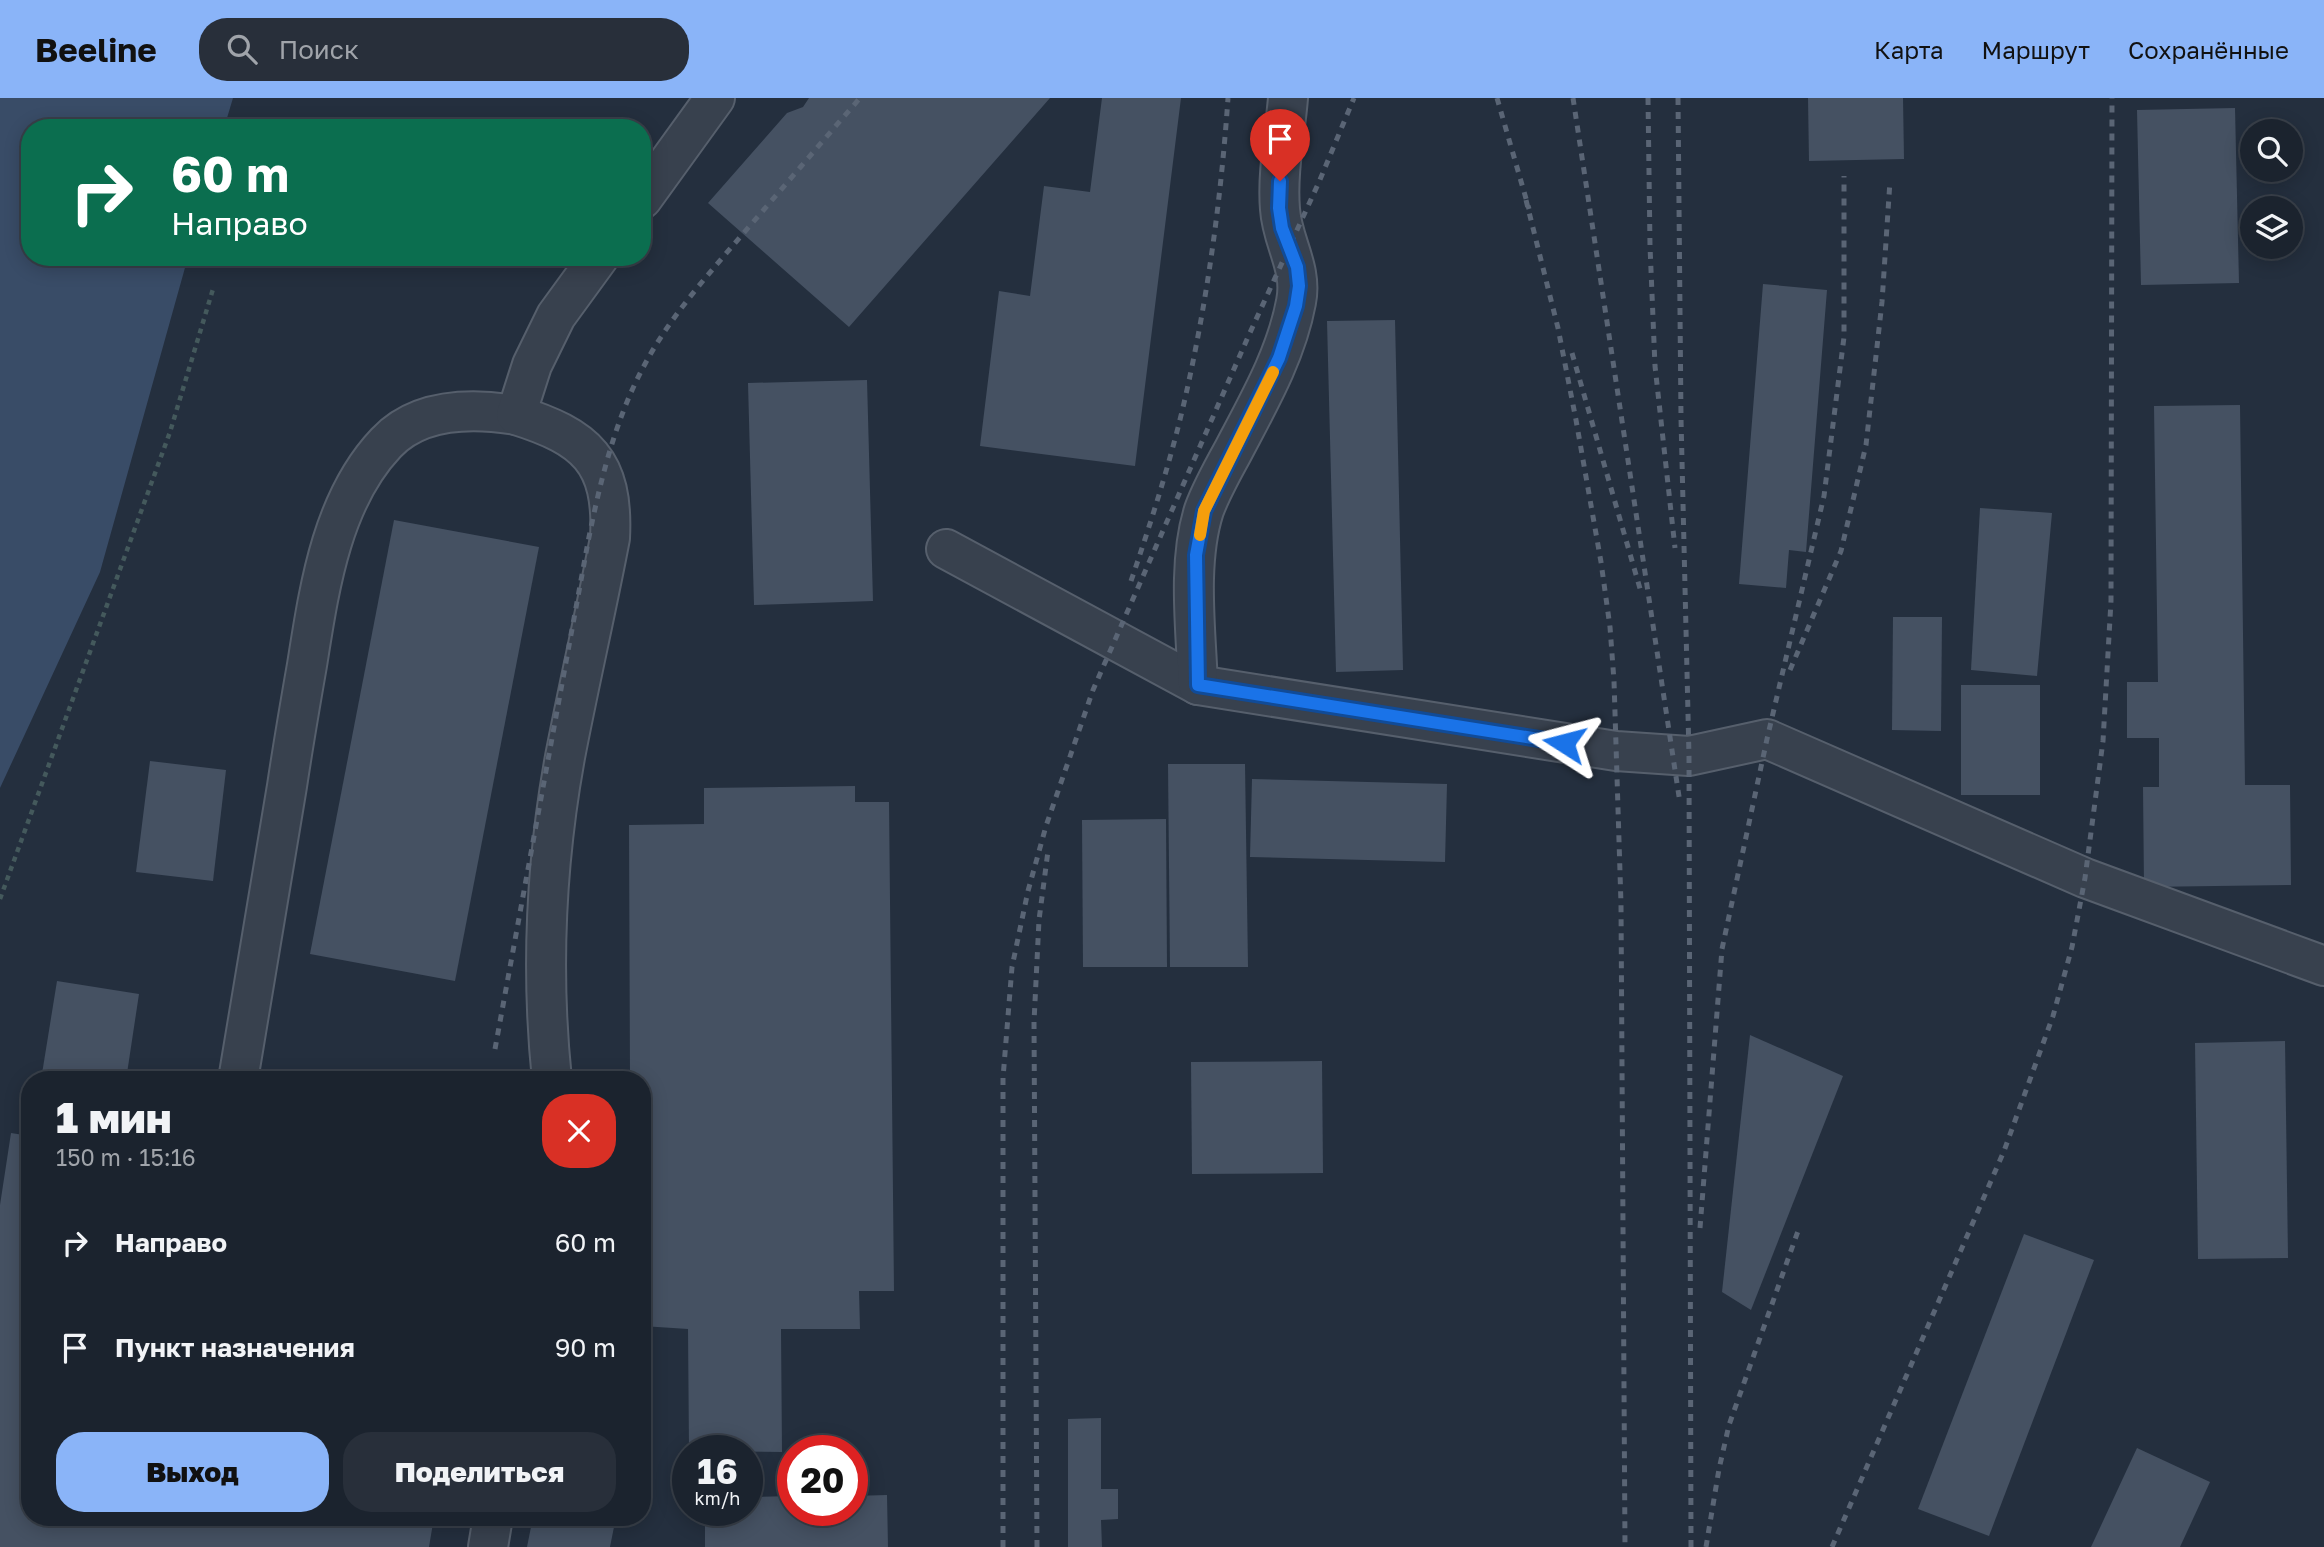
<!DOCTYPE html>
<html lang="ru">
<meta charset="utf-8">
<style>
body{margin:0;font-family:"Golos Text",sans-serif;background:#282f3a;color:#f1f3f6;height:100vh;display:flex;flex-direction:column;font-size:26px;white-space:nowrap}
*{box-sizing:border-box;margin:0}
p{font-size:23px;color:#a0a4aa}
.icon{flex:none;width:38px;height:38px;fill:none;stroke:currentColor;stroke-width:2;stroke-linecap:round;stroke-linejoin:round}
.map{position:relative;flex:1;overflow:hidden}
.drawer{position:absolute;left:21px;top:973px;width:630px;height:455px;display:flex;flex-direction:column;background:#1b232e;border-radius:28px;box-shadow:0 4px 18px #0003,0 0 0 2px #39404a}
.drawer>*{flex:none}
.top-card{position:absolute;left:21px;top:21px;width:630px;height:147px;border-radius:28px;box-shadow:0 4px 18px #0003,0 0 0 2px #39404a;background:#0b6e4f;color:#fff;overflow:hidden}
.controls{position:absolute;left:2240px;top:21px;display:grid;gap:14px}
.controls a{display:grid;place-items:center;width:63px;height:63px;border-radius:50%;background:#1b232e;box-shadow:0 4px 18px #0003,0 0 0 2px #39404a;font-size:35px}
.speed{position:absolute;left:672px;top:1337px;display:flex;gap:14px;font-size:35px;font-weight:700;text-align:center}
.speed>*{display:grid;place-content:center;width:91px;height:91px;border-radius:50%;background:#1b232e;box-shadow:0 4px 18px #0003,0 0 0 2px #39404a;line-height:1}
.speed small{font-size:18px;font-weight:400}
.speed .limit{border:10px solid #d22;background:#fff;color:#111}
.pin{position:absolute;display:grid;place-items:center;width:60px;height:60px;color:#fff;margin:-72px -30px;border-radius:50% 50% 50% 0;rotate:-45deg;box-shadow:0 0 7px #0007}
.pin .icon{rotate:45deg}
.me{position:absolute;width:77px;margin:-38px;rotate:279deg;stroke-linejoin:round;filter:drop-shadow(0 0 5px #0008)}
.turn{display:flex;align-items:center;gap:24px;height:147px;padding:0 35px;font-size:32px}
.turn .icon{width:91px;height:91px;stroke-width:2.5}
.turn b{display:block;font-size:49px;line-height:60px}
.round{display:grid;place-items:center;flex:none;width:74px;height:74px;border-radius:28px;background:#282f3a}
.head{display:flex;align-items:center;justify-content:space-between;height:119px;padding:0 35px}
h1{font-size:42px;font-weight:800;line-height:52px}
.primary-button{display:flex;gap:14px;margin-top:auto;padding:14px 35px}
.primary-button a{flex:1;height:80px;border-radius:28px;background:#8ab4f8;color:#111;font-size:28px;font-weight:800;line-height:80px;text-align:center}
.primary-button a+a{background:#282f3a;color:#f1f3f6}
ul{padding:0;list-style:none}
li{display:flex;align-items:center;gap:21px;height:105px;padding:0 35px}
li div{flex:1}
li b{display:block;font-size:26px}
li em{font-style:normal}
header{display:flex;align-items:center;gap:42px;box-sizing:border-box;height:98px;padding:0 35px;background:#8ab4f8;color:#111}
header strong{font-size:33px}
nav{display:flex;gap:38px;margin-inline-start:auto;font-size:24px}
.search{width:490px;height:63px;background:#282f3a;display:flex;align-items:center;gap:18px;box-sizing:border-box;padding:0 24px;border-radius:28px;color:#a0a4aa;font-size:26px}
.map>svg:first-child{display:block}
.water{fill:#394c67}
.building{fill:#455162}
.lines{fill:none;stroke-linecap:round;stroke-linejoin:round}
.minor-casing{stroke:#565f6c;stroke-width:42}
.path{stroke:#44595c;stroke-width:4.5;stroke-dasharray:5 5;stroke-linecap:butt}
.minor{stroke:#38414e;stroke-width:38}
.rail{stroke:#5a6575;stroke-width:5;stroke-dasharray:7 7;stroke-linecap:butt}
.route-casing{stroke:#114b97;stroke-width:18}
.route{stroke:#1a73e8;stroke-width:12}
.slow{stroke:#f59e0b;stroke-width:12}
</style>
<header>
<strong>Beeline</strong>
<div class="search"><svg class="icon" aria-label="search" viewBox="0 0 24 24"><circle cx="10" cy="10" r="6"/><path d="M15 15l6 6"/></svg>Поиск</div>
<nav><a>Карта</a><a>Маршрут</a><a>Сохранённые</a></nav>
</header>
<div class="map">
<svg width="2324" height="1449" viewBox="0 0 2324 1449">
<rect width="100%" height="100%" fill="#242f3e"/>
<polygon class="water" points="0,0 233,0 224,30 30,30 30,159 188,159 100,474 0,690"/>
<g class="building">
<polygon points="809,0 1050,0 849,229 708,105 787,15 803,9"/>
<polygon points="1102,0 1181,0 1135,368 980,348 999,193 1030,198 1044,88 1090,94"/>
<polygon points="1808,0 1903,0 1904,61 1809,63"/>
<polygon points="2235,10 2239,185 2141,187 2137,12"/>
<polygon points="1763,186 1827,192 1806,454 1789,452 1786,490 1739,486"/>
<polygon points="1395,222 1403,572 1336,574 1327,223"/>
<polygon points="867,282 873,503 754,507 748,285"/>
<polygon points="2240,307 2245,687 2290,687 2291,787 2144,789 2143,689 2159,689 2159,640 2127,640 2127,584 2158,584 2154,308"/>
<polygon points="1980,410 2052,415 2037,578 1971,572"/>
<polygon points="394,422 539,449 455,883 310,856"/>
<polygon points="1893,519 1942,519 1941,633 1892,632"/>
<rect x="1961" y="587" width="79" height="110"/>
<polygon points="150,663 226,672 213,783 136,774"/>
<polygon points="1168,666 1245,666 1248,869 1170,869"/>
<polygon points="1252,681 1447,686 1445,764 1250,759"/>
<polygon points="855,688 855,704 889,704 894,1193 859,1193 860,1231 781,1231 782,1354 689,1353 688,1231 642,1228 642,982 630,982 629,727 704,726 704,690"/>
<polygon points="1166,721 1167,869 1083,869 1082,722"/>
<polygon points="57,883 139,896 126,982 41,982"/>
<polygon points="1750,937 1843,978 1751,1212 1722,1194"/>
<polygon points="2285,943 2288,1160 2198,1161 2195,945"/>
<polygon points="1322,963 1323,1075 1192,1076 1191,964"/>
<polygon points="11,1035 30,1038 30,1419 434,1419 429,1449 0,1449 0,1107"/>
<polygon points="2024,1136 2094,1162 1989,1438 1918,1411"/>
<polygon points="1101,1320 1101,1391 1118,1391 1118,1421 1101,1422 1102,1449 1068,1449 1068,1321"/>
<polygon points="2137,1350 2210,1384 2180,1449 2091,1449"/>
<polygon points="887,1397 888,1449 705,1449 705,1412 747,1412 747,1399 793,1398 793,1412 852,1412 852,1398"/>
<polygon points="533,1419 616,1419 610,1449 527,1449"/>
</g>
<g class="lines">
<g class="minor-casing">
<g id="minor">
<polyline points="642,101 715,0"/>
<polyline points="946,451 1198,587 1616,653 1689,658 1767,641 2085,780 2324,868"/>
<path d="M1198,587C1196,533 1187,465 1204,412C1211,393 1222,373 1232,355C1257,307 1286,258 1296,204C1303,170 1282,144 1280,111C1277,75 1285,36 1288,0"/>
<path d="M238,982C254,884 271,786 287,688C293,648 300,607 307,567C319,492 331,403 386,345C419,310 472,310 516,317"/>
<path d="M552,982C541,876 546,764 565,659C579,586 596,513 610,440C614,363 586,339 516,317L532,267L556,218L599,159"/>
<polyline points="488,1449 493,1419"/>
</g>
</g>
<polyline class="path" points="0,801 170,334 213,191"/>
<use href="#minor" class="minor"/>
<g class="rail">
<polyline points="1497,0 1529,111"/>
<polyline points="1573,0 1680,705"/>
<polyline points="1648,0 1650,148 1655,268 1675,450"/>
<polyline points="1678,0 1681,320 1689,658 1691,1449"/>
<polyline points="1526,102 1558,230 1576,322 1601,464 1610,529 1614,583 1621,806 1625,1449"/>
<polyline points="1572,255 1641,494"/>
<path d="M1131,483C1151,424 1170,365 1184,305C1207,205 1221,102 1228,0"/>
<polyline points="1790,572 1841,453 1866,347 1882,204 1890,83"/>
<path d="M495,951L588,444C600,384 615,321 645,266C670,219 707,178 741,138C781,92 820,46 860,0"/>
<polyline points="1700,1130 1722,851 1767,641 1824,398 1844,239 1844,78"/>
<polyline points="1003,1449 1003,980 1012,869 1028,793 1046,728 1093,592 1248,239 1319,84 1354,0"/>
<polyline points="1037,1449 1034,924 1039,822 1048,753"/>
<polyline points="1706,1449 1719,1371 1729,1327 1798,1133"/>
<polyline points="1832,1449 2004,1053 2053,918 2072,849 2085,780 2103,643 2111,503 2112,0"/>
</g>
</g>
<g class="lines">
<g class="route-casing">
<polyline id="route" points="1280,83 1279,110 1282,130 1297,169 1299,188 1296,208 1279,260 1204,413 1196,457 1198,587 1564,645"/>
</g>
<use href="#route" class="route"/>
<polyline class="slow" points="1200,437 1204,413 1273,274"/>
</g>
</svg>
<div class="controls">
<a><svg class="icon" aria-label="search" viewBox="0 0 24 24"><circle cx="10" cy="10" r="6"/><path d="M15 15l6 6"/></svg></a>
<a><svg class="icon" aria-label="layers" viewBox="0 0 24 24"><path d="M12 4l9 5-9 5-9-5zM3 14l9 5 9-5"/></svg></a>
</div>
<div class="speed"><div>16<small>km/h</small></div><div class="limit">20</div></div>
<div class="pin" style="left:1280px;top:83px;background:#d93025"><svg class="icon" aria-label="arrive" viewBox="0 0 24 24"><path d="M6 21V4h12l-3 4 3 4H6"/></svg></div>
<svg class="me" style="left:1564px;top:645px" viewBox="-20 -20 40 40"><path d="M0-17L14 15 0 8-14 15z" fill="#1a73e8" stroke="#fff" stroke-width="4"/></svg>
<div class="top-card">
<div class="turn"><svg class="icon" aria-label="right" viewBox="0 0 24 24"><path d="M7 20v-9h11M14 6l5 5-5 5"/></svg><div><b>60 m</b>Направо</div></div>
</div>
<section class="drawer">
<div class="head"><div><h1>1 мин</h1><p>150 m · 15:16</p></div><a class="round" style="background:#d93025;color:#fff"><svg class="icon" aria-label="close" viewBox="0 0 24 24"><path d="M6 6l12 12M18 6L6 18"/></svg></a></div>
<ul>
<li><svg class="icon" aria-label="right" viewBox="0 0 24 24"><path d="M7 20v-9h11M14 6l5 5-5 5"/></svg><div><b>Направо</b></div><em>60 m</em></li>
<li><svg class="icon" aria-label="arrive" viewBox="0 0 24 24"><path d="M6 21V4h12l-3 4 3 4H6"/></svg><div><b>Пункт назначения</b></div><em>90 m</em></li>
</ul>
<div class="primary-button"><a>Выход</a><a>Поделиться</a></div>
</section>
</div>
